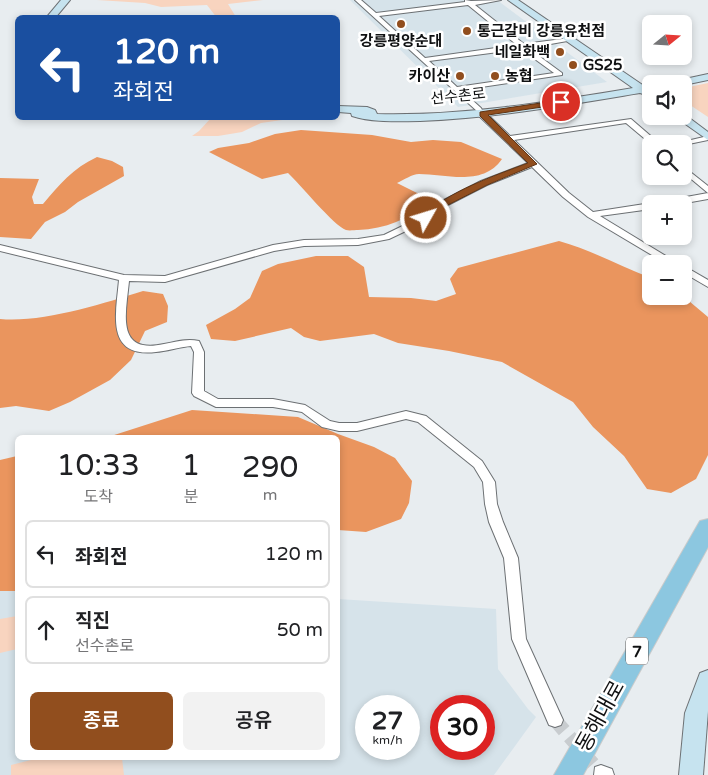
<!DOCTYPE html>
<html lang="ko">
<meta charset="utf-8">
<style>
body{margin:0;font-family:"Varela Round","Noto Sans KR",sans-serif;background:#f2f2f2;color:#202124;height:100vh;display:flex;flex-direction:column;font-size:19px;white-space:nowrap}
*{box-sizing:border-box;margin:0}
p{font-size:16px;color:#757577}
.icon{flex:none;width:28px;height:28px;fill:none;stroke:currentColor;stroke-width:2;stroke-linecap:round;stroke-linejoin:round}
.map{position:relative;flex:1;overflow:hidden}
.panel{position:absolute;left:15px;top:435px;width:325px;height:325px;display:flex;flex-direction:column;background:#fff;border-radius:8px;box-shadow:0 2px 8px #0003}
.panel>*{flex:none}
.banner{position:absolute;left:15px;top:15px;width:325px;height:105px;border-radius:8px;box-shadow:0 2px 8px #0003;background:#1a4fa0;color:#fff;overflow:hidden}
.needle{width:32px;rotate:72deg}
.buttons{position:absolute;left:642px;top:15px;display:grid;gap:10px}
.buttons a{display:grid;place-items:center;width:50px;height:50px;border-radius:8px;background:#fff;box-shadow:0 2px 8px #0003;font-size:25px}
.speed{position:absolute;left:355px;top:695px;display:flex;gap:10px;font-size:25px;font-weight:700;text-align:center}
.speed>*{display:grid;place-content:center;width:65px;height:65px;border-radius:50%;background:#fff;box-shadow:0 2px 8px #0003;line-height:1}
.speed small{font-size:12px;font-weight:400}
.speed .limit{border:8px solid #d22;background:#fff;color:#111}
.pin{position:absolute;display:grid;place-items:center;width:42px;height:42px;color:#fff;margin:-21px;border:2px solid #fff;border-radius:50%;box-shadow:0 1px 5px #0007}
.me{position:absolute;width:55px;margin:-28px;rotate:51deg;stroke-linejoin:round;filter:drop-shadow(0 0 4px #0008)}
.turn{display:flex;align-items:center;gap:18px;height:105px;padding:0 15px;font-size:22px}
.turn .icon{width:65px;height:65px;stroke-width:2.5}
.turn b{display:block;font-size:35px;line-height:42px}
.eta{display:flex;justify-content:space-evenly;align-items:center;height:85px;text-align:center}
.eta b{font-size:30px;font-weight:600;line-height:35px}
.cta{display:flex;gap:10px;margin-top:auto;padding:10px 15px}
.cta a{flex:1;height:58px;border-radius:8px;background:#914e1e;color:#fff;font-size:20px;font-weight:600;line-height:58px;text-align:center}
.cta a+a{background:#f2f2f2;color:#202124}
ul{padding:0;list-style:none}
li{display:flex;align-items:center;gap:15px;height:68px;margin:0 10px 8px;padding:0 5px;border:2px solid #e0e0e0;border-radius:8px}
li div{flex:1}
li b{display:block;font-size:19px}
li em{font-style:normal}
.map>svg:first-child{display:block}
.built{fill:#d6e3ea;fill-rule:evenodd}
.green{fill:#f8d4bf}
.forest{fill:#ea955e}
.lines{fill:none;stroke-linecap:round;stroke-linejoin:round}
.street-tunnel{stroke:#c8cccf;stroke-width:14;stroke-dasharray:14 8;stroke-linecap:butt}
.street-casing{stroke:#6c7073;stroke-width:2}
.secondary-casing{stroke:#6c7073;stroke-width:2}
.primary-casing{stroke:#cacbcb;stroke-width:2}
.street{fill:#fff;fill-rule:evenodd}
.secondary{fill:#c6e3ef;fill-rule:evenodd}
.primary{fill:#8cc7e0;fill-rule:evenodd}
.route{fill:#914e1e;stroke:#5e3314}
.poi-dot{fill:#914e1e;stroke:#fff;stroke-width:2}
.labels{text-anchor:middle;stroke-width:5;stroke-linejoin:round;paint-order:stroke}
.far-poi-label{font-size:15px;font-weight:bold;fill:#101112;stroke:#fff;text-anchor:start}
.far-street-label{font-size:15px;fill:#101112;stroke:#fff}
.shield{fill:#fff;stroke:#585859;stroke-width:1}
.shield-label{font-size:16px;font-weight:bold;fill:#101112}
.near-street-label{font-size:21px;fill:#101112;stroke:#fff}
</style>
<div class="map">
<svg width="708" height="775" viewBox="0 0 708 775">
<rect width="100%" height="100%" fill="#e8edf0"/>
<g class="built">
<polygon points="350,0 497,0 607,82 458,107"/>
<path d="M0,591H17L18,758H338V599L496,609L498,669L528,709L536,717L494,775H0ZM366,706H409V749H366ZM441,706H484V749H441Z"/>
</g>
<g class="green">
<polygon points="97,0 263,0 228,4 236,17 217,18 207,5 161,7 145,3"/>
<polygon points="708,83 708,117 684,101 684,88"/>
<polygon points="211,118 296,118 261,123 242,132 218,136 192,136 199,131"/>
<polygon points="17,616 17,649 0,653 0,619"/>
<polygon points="39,758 122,758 124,775 11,775 11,765"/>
</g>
<g class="forest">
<path d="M301,130L372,135L411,142L433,140L461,142L502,159C483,187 446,174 419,174C412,174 404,180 397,183L419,194L429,202C408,219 386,229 358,230C355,230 349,231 346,230C334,226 300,184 288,173L262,179L209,152L218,148L249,143L275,134Z"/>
<path d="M97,157L112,161L123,167L124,176L78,202L65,212L45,222L31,239L0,237V178L39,179L32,197L34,204H43C59,185 73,168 97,157Z"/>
<path d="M559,241C591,250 620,266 651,278V296H683L708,317V455L696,479L671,493L647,489L624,456L593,427L573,402L502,362L449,351L398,343L374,334L320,341L304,337L291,328L235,341L211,339L206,325L235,309L250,298L262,271L278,264L316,256H348L364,267L369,297L411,298L436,301L456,294L450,279L458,268Z"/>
<path d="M143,291L163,294L168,306L167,322L145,331L131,360L110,380L70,402L49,411L16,406L0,408V319C42,323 102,304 143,291Z"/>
<polygon points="192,410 298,417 338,434 374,447 395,458 412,481 409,503 401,519 366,532 338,530 338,438 108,437"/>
<polygon points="17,456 17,591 0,591 0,460"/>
</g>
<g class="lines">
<polyline class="street-tunnel" points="555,720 601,773"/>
<g class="street-casing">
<g id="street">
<path d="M355,0H361L376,13L465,2V0L471,1L501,0L475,5L524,44L570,38L573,40L528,48L562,73V75L461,90L481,108L482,110L478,112ZM468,5L517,45L425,58L379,16ZM521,49L554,73L457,87L429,61Z"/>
<path d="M479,112H485L510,136L631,119L660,144H651L626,123L514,140L569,193L593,212L651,203L652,204L651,209L600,216L679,264H667L588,217L563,197L532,167L487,185L444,207L429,220L389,239L358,245L304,246L274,251L165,282L129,281C126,313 115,355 164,344C175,342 187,338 199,341L204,352V391L218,399H273L305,405L330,421L339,423H357L406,411L426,416L482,461L495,482L497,504L503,522L518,558L526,639L563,720L561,725L555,727L549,725L512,639L504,558L489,522L485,504L483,482L474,467L418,422L406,419L357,431H339L322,427L302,412L273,407H216L194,396L192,393L194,352L191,346C179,347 168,351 156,352C105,358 116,313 119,280L0,251V245L124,275L165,276L273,245L304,240L358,239L384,235L423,216L438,203L481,181L528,163L479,116Z"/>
<polygon points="708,136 708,140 684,145 684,144 674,144"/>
<polygon points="684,167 708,186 708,199 680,204 660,204 664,201 708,193 684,173"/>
<polygon points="684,266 708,280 708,287 684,273"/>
<polygon points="601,765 612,769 614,775 594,775 595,767"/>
</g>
</g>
<g class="secondary-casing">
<g id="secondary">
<polygon points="61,0 70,0 55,18 46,18"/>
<path d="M508,0H518L644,86L651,85V92L646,95L640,93C568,105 495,118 420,121C398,121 374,123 352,116L351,113L338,112V106L367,107L375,110L377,114C464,116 548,102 633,88Z"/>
<polygon points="708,74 708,80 684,85 670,84 671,82"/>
<polygon points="684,114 708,132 708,140 674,116 684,116"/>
<polygon points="708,670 708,711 703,775 679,775 685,713 700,673"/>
</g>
</g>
<g class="primary-casing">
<polygon id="primary" points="708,519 708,547 583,775 554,775 700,521"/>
</g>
<use href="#street" class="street"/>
<use href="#secondary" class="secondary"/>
<use href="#primary" class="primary"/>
</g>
<path class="route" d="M561,100L565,102L563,104L488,115L537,164L487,185L444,207L429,220H422V216C452,190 491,177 528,163L480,116V112Z"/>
<g class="poi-dot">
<circle cx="401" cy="24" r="5"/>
<circle cx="467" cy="31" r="5"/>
<circle cx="560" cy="52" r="5"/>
<circle cx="573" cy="65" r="5"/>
<circle cx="460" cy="76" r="5"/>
<circle cx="495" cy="76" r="5"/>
</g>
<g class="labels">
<g class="far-poi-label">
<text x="477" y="36">통근갈비 강릉유천점</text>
<text x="401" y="46" text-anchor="middle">강릉평양순대</text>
<text x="550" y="57" text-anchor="end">네일화백</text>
<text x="583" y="70">GS25</text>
<text x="450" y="81" text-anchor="end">카이산</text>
<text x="505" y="81">농협</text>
</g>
<g class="far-street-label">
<text transform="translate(458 96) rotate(-6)" y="5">선수촌로</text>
</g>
<rect class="shield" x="626" y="637.5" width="22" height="27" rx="4"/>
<g class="shield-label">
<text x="637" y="657">7</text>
</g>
<g class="near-street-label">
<text transform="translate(600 716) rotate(-61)" y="7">동해대로</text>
</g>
</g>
</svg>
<div class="buttons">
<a><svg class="needle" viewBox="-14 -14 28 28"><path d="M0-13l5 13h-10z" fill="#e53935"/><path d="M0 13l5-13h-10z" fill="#757577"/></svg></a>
<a><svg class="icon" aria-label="sound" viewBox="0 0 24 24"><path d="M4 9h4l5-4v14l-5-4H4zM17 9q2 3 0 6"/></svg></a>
<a><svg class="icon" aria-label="search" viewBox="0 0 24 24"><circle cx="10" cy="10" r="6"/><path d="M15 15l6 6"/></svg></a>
<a>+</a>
<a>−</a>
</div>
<div class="speed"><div>27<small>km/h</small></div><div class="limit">30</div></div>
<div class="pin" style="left:561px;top:102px;background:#d93025"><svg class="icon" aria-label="arrive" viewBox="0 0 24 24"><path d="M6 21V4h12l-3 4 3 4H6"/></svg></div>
<svg class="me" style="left:426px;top:218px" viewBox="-20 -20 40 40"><circle r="17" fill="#914e1e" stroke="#fff" stroke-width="3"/><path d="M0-11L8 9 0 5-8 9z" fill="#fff"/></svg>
<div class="banner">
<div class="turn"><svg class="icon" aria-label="left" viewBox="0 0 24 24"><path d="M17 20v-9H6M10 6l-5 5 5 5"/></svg><div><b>120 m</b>좌회전</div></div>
</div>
<section class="panel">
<div class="eta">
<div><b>10:33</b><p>도착</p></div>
<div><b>1</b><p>분</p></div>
<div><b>290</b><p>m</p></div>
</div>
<ul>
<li><svg class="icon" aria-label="left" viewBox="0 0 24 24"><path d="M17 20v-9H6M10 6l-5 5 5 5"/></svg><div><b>좌회전</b></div><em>120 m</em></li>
<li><svg class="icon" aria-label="ahead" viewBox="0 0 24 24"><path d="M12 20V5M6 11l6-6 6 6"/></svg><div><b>직진</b><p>선수촌로</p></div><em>50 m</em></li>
</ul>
<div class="cta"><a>종료</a><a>공유</a></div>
</section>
</div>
